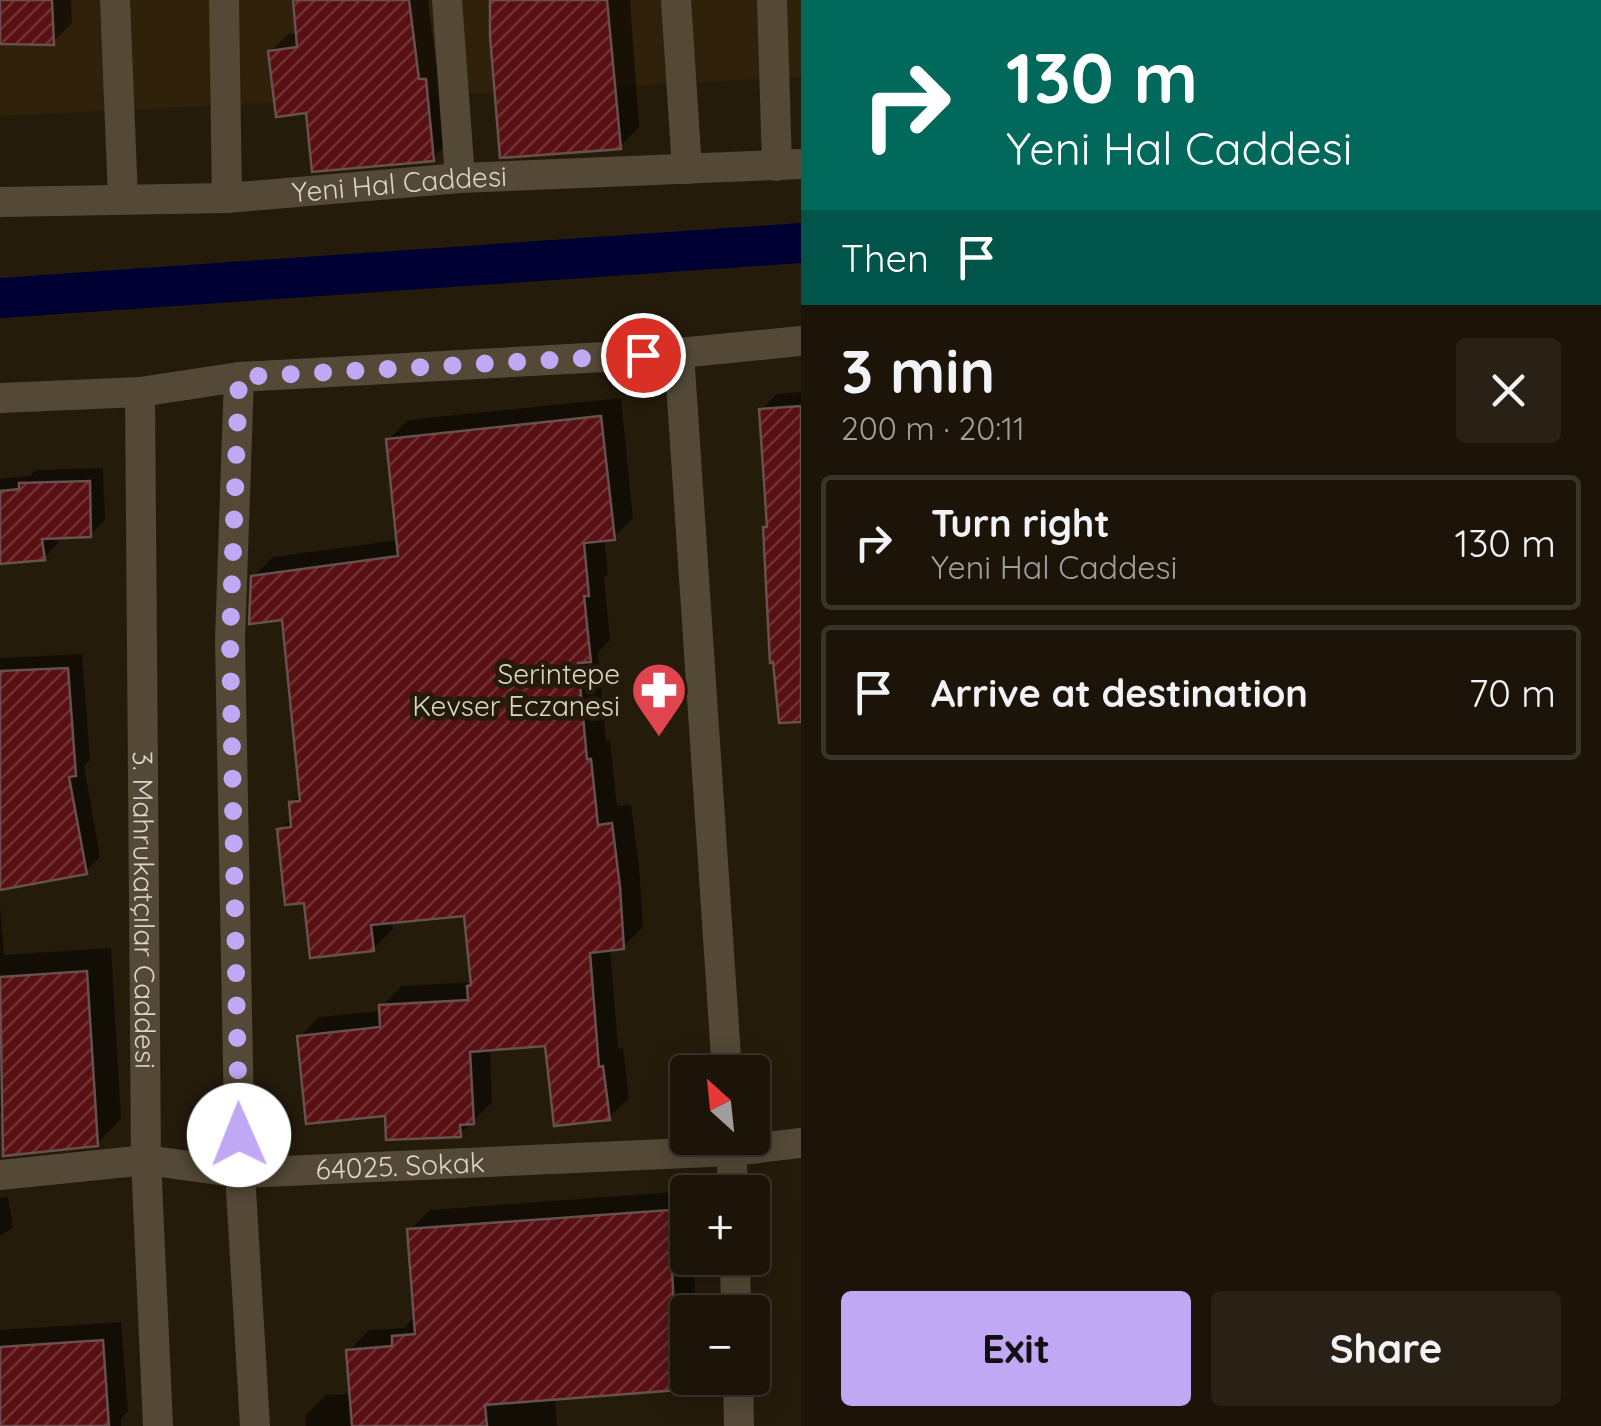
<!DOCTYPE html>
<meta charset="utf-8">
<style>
body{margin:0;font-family:Quicksand,sans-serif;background:#292116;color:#f1f3f6;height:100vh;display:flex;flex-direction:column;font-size:38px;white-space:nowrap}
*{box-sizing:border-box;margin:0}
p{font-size:32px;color:#a09e9c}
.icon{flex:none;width:55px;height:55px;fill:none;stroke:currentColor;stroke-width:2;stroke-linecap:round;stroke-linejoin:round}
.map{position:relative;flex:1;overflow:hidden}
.sheet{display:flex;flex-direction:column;background:#1c1408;width:800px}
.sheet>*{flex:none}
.banner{background:#00695c;color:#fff;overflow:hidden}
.needle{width:65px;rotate:333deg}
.buttons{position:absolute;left:670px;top:1055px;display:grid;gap:20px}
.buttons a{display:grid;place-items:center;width:100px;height:100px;border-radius:10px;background:#1c1408;box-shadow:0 5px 25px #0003,0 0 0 2px #3a3329;font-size:50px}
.pin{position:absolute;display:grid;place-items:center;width:85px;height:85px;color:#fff;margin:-42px;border:5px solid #fff;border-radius:50%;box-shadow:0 2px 10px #0007}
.me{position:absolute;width:110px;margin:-55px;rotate:359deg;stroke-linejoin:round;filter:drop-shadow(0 0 8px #0008)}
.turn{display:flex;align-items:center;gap:35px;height:210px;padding:0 40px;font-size:45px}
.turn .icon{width:130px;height:130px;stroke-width:2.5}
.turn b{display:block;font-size:70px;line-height:85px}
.then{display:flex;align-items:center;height:95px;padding:0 40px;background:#0003;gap:20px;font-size:38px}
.round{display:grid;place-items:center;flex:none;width:105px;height:105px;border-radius:10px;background:#292116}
.head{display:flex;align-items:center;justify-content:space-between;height:170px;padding:0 40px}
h1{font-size:60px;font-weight:700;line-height:75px}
.primary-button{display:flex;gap:20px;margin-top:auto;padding:20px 40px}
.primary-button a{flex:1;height:115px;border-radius:10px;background:#c0a8f4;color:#111;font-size:40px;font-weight:700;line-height:115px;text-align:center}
.primary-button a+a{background:#292116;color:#f1f3f6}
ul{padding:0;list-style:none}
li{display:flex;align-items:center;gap:30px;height:135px;margin:0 20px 15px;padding:0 20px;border:5px solid #3a3329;border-radius:10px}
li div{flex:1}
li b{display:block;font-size:38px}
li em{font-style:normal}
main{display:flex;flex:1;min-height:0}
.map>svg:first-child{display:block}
.built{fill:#2f210a}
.shadow{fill:#0007}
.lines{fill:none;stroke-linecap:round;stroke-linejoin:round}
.canal{stroke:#003;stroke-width:40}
.building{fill:url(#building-hatch);stroke:#67504e;stroke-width:2.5}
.minor{stroke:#544937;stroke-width:30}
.route{stroke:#c0a8f4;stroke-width:18;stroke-dasharray:0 32.4}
.labels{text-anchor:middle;stroke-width:10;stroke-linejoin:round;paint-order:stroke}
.street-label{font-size:28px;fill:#dad4c9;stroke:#251b0b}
.poi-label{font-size:28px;fill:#dad4c9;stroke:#251b0b;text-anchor:end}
</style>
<main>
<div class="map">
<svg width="801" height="1426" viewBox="0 0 801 1426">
<defs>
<pattern id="building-hatch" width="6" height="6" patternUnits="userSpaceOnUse" patternTransform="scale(2.5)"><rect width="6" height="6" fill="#591013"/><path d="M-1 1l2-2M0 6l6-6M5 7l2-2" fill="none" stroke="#703234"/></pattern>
</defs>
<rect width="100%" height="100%" fill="#251b0b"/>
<polygon class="built" points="0,0 801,0 801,77 0,116"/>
<g class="shadow">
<polygon points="0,0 71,0 72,23 53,42 0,42"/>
<polygon points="295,0 428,0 436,63 442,62 450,141 433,158 308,111 270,52 288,34 298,33"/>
<polygon points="491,0 630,0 639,127 620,146"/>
<polygon points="801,392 801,710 765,528 770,524 761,410 777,394"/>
<polygon points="621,398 633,518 613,538 604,539 608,573 604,578 610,640 598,652 606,741 610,740 617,806 631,805 639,866 643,927 623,947 610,948 618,1048 623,1048 629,1098 609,1117 547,1043 490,1048 492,1102 460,1134 387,1113 300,1037 319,1017 382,1011 382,1006 402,986 474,982 466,913 392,921 393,929 373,949 306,900 280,830 293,817 291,803 301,793 284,617 253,577 273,557 398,540 388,440 408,420"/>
<polygon points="103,468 105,520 90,535 57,536 58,543 44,558 0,561 0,479 30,476 36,470"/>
<polygon points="82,654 90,760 84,766 100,857 85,872 0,868 0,658"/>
<polygon points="0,907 4,955 111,948 121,1119 97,1144 0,1113"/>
<polygon points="688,1191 688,1258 693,1258 696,1312 688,1312 688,1342 675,1355 555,1398 557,1426 306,1426 305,1416 326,1395 352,1394 349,1351 369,1330 404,1328 416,1315 410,1230 430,1210"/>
<polygon points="8,1197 13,1228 0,1236 0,1198"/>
<polygon points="121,1322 128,1411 121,1419 121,1426 0,1426 0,1330"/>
</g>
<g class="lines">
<polyline class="canal" points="0,298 801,243"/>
</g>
<g class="building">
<polygon points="0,0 52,0 54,45 0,44"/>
<polygon points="293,0 409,0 419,79 426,79 434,161 312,172 306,113 276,117 268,51 297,47"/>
<polygon points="490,0 607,0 621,149 500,158 490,36"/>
<polygon points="801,406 801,722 779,723 773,662 770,663 763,527 767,527 759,409"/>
<polygon points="601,416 615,540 584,543 589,596 584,596 591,662 578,663 587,759 591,759 598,825 612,823 620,887 624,949 590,953 599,1067 603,1066 610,1120 554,1126 545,1046 470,1052 474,1124 460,1125 461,1137 386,1140 385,1116 306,1124 297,1036 380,1027 379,1005 468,1000 467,986 471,985 464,916 371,925 374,951 310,958 304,903 285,905 277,829 291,827 289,802 300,801 282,620 249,624 251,576 398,556 386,439"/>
<polygon points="90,481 91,537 42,539 45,560 0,564 0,491 19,489 19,483"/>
<polygon points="68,668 76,776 69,777 87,874 0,890 0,671"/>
<polygon points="87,971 98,1146 3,1156 0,977"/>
<polygon points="669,1210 678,1390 485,1405 487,1426 352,1426 346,1350 392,1346 392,1336 415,1334 407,1229"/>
<polygon points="103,1340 109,1426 0,1426 0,1347"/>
</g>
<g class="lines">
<g class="minor">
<polyline points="115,0 123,199"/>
<polyline points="224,0 227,198"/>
<polyline points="447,0 460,178"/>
<polyline points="676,0 687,169"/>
<polyline points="772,0 777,166"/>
<path id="s1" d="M0,202L227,198L460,178L801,164"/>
<polyline points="679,353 727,1072"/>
<polyline points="239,377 230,640 240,1173 255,1426"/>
<path id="s2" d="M140,392L146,1160L158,1426"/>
<polyline points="0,398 140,392 239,377 679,353 801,341"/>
<polyline points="731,1138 733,1192"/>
<path id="s3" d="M0,1175L146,1160L240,1173L732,1151L801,1143"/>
<polyline points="735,1258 736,1312"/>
<polyline points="738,1378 739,1426"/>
</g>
</g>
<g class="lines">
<polyline class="route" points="239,1135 230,640 239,377 643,355"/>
</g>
<defs>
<g id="pharmacy-pin" transform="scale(2.875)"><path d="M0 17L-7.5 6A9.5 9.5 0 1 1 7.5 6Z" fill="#e0444e" stroke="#251b0b"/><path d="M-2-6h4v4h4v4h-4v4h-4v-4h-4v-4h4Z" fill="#fff"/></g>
</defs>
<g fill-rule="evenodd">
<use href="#pharmacy-pin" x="659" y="690"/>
</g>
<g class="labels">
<g class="street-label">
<text dy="10" stroke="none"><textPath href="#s1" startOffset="400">Yeni Hal Caddesi</textPath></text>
<text dy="10" stroke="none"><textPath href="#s2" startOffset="518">3. Mahrukatçılar Caddesi</textPath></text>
<text dy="10" stroke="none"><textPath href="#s3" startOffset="402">64025. Sokak</textPath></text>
</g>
<g class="poi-label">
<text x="620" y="684">Serintepe<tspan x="620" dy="32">Kevser Eczanesi</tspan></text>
</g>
</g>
</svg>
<div class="buttons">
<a><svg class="needle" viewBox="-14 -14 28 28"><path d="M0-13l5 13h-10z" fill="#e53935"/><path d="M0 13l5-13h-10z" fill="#a09e9c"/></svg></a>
<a>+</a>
<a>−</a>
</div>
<div class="pin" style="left:643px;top:355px;background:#d93025"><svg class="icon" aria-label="arrive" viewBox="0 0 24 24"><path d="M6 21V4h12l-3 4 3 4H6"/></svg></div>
<svg class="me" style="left:239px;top:1135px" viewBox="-20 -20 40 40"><circle r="19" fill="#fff"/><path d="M0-13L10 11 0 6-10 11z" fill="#c0a8f4"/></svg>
</div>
<section class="sheet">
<div class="banner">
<div class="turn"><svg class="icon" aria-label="right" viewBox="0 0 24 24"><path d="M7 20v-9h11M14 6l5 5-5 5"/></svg><div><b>130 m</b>Yeni Hal Caddesi</div></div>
<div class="then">Then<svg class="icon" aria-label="arrive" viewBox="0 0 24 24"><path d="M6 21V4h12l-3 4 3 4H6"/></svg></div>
</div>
<div class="head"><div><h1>3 min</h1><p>200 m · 20:11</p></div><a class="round"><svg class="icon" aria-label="close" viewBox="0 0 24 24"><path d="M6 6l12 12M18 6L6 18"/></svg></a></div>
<ul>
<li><svg class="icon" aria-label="right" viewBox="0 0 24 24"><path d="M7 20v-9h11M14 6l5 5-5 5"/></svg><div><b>Turn right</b><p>Yeni Hal Caddesi</p></div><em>130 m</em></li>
<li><svg class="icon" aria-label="arrive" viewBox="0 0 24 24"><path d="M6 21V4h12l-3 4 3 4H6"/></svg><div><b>Arrive at destination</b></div><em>70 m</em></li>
</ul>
<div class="primary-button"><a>Exit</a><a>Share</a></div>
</section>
</main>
